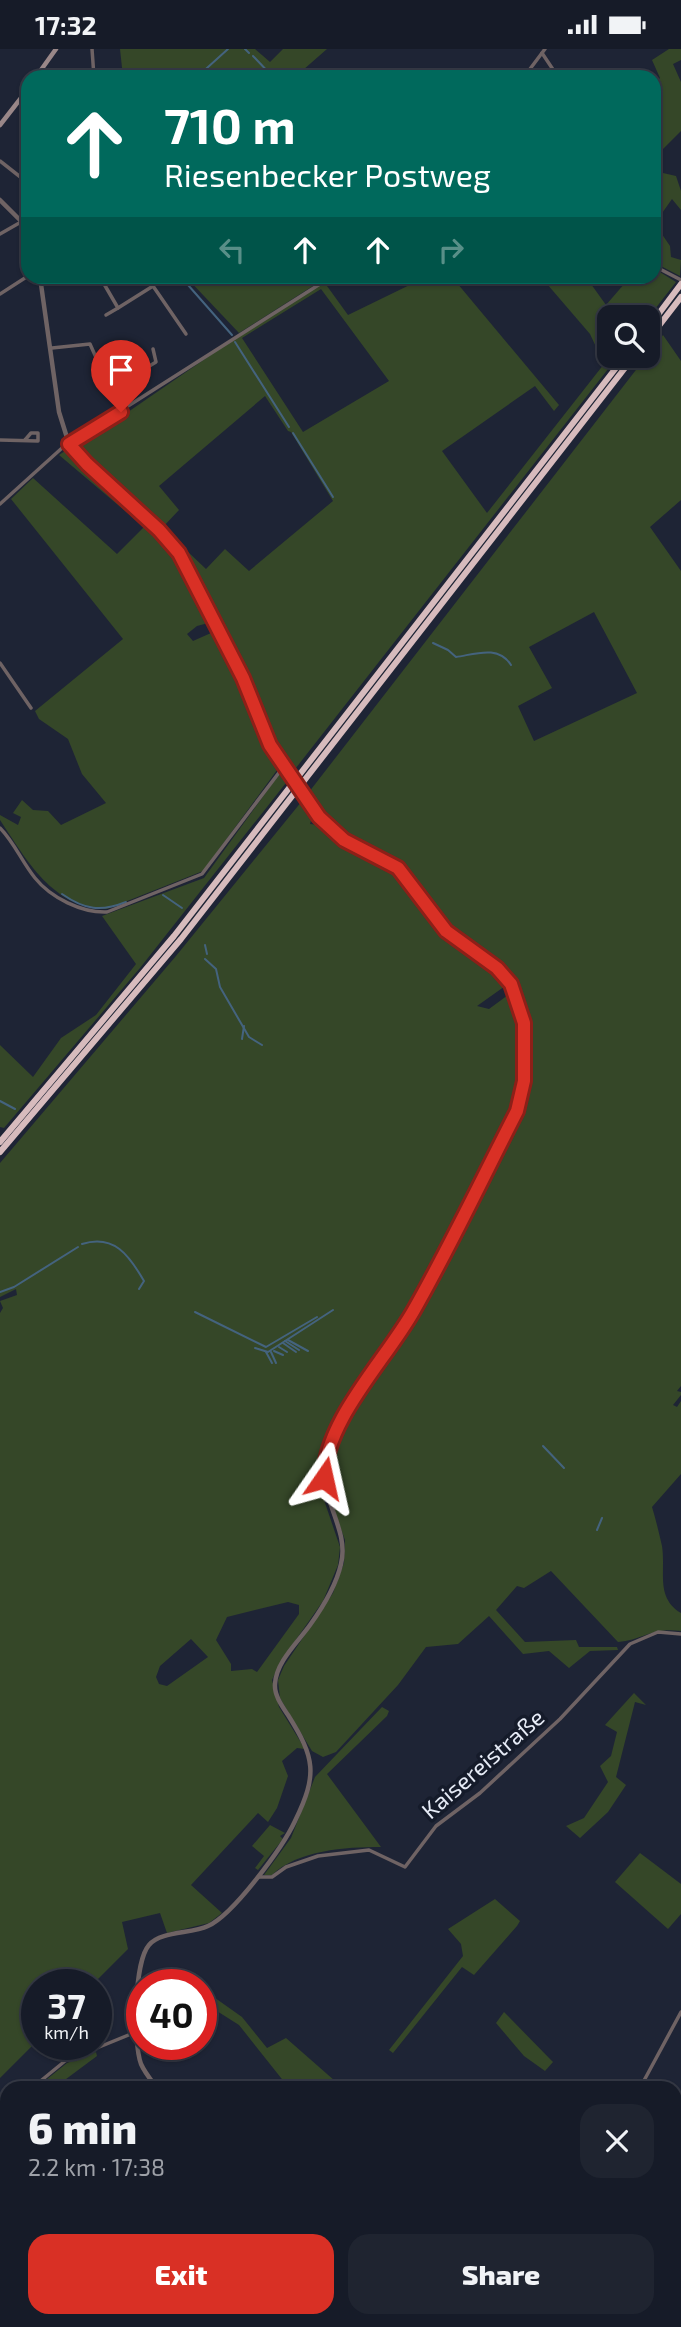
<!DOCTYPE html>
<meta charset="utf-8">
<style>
body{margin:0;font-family:"Exo 2",sans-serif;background:#1f2430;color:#f1f3f6;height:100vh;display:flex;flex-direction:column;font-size:26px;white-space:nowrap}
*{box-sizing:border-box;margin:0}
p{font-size:23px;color:#9ea1a8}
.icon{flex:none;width:38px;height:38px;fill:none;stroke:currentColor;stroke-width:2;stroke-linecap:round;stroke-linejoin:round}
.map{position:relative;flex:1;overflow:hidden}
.sheet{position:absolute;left:0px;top:2032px;width:682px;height:247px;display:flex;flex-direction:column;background:#161b28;border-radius:21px 21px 0 0;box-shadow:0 2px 5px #0004,0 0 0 2px #353945}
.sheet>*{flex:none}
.top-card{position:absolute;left:21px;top:21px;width:640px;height:214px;border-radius:21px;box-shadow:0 2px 5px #0004,0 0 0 2px #353945;background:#00695c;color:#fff;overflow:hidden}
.buttons{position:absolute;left:597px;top:256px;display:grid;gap:14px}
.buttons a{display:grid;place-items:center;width:63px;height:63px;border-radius:14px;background:#161b28;box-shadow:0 2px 5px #0004,0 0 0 2px #353945;font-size:35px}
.speed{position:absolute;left:21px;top:1920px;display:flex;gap:14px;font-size:35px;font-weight:700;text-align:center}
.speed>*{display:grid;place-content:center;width:91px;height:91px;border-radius:50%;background:#161b28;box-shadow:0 2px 5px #0004,0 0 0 2px #353945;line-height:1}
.speed small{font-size:18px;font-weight:400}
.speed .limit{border:10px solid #d22;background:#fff;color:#111}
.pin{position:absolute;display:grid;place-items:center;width:60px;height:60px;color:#fff;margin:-72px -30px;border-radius:50% 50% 50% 0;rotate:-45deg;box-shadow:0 0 7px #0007}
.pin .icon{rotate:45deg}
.me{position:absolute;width:77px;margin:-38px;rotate:11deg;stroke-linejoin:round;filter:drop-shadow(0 0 5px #0008)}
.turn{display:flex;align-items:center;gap:24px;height:147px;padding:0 28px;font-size:32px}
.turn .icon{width:91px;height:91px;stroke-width:2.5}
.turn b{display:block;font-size:49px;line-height:60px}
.lanes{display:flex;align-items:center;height:66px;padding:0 28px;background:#0003;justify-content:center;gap:35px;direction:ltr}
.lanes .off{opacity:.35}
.round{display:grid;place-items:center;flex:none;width:74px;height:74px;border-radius:21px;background:#1f2430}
.head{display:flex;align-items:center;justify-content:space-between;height:119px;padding:0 28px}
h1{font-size:42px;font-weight:800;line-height:52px}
.primary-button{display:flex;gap:14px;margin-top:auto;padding:14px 28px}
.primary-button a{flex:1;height:80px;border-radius:21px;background:#d93025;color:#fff;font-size:28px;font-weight:800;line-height:80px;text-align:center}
.primary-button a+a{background:#1f2430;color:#f1f3f6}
.status{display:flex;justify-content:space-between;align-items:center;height:49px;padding:0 35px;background:#161b28;direction:ltr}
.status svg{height:19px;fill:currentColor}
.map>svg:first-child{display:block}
.green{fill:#354728;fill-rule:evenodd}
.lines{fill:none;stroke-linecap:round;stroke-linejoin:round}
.stream{stroke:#44637e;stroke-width:2}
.minor{stroke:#6f6364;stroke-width:3.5}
.tertiary{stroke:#6f6364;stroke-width:4.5}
.secondary{stroke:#998788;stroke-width:4.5}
.motorway{stroke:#d7bbbd;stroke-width:6}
.tertiary-bridge{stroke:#6f6364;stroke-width:4.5}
.route-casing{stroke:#8d1f18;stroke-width:18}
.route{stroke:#d93025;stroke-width:12}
.labels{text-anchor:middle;stroke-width:7;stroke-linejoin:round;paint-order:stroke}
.street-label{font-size:23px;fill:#e6ebf6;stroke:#151b2a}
</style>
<div class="status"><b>17:32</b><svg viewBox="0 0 49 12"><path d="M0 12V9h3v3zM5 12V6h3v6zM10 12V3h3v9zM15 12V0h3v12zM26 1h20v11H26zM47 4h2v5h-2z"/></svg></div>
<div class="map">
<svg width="681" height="2278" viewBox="0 0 681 2278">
<rect width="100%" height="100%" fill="#1e2435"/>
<g class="green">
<polygon points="120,0 255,0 270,13 283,0 327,0 295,28 123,28"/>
<polygon points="669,0 681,0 681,11 673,15 681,33 681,82 655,108 655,35 660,29 652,11"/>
<polygon points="663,124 676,127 681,142 681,161 672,150 655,174 655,128"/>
<polygon points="655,175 670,197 671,208 681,211 680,227 655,214"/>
<path d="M655,220L676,233L648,269L609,268V306H619L292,724L274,693L248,630L183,504L186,501L206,520L225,500L249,522L333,452L291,383L288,382L265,347L159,437L179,461L162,479L80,405V396L250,279L333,228H341L327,237L348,266L426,228H452L559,356L554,362L535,337L442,402L487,464L604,315L590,285L541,228H597L591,235L606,256L625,234L620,228H654ZM321,240L389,332L303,383L242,289Z"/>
<polygon points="186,228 327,228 239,284"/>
<path d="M663,286L681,312V451L650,478L681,522V1337L677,1342L681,1343V1346L673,1356L677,1358L681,1352V1425L652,1458C656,1471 659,1484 662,1497C666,1523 655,1548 681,1564V1582C651,1578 643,1591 618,1593L551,1522L524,1539L517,1537L496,1561L525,1593L576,1591L579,1598H617L618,1601L590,1602L569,1619L549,1602L523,1605L489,1567L458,1595L426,1598L398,1636L336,1703L323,1708L312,1702L290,1666L280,1649L278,1631L284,1617L333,1544L344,1514L345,1491L328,1445L330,1405L347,1368L418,1260L528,1047L530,992L520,946L506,925L485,905L448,879L398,816L335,779L309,743ZM594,563L637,644L534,692L518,657L552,639L529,598Z"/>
<path d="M68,400L179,508L212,573L197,577L187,585L193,592L211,584L210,579L214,576L247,642L270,704L280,717L203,822L107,860C53,860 26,810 0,771V766L18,776L21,768L13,764L22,751L33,761L48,762L61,776L106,754L82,725L68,690L39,670L35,662L123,590L11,450L33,429L117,505L144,478L59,406Z"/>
<polygon points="284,723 289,730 140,919 4,1079 0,1078 0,996 33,1028 61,989 96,966 136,915 102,867 204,829 280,724"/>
<path d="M302,752L313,765L310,775L319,776L347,798L393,820L447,889L490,917L508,935L477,957L489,960L508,946L507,942L514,948L520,972L519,1045L427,1231L418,1236L423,1239L363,1336L337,1372L320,1409L323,1448L340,1498L338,1516L323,1552L281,1612L272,1631L279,1658L305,1700L297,1699L282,1712L288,1727L277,1759L268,1773L258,1764L191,1836L222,1864L209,1874L167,1884L160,1864L122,1873L128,1900L93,1935L37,1936V1992L0,2029V1264L3,1259L0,1252L17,1246L16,1240L0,1248V1114L176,907ZM288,1553L299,1556V1565L257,1623L252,1620L231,1622V1615L216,1591L227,1568ZM191,1590L208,1608L167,1637L159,1635L156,1628L160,1617Z"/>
<polygon points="634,1644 646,1656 635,1653 616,1728 626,1736 608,1763 580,1789 566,1777 584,1769 608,1733 600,1717 611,1707 617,1683 605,1676"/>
<path d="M382,1658L389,1662L387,1667L327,1725L381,1798C345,1798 298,1801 272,1826H264L291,1789L315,1728Z"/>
<polygon points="270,1776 285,1784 280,1787 283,1790 258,1821 255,1819 264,1807 252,1797"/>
<polygon points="640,1804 681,1835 681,1865 668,1880 615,1833"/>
<polygon points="495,1850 520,1872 517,1877 474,1926 462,1918 393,2004 389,2001 463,1907 461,1895 448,1880"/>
<polygon points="201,1939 242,1968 267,1999 286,1989 335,2032 333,2039 289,2039 239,1976 201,1952"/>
<polygon points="504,1963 553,2013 545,2022 524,2007 496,1974"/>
<polygon points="96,2003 97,2007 54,2039 36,2039 67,2014"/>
</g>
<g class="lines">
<g class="stream">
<polyline points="245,0 249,4"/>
<polyline points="253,7 273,28"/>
<polyline points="197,28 228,0"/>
<polyline points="181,228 232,286"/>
<polyline points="235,293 289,378"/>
<polyline points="293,384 333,448"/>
<path d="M433,594L448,601L456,608C476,605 498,596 511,616"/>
<path d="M62,845C85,861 101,863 126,853"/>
<polyline points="163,846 182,859"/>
<polyline points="205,896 207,905"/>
<polyline points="205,910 216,920 220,938 249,988 262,996"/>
<polyline points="242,990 244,977"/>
<polyline points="0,1052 15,1060"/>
<path d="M82,1195C114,1185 129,1206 144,1232L139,1240"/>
<polyline points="0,1243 14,1238 78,1198"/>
<polyline points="195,1263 266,1298 317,1268"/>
<polyline points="288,1291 308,1302"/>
<polyline points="285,1292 299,1301"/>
<polyline points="283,1294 296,1303"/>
<polyline points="279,1298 287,1303"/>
<polyline points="255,1299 268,1303 333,1261"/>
<polyline points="274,1302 283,1306"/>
<polyline points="266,1303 272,1314"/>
<polyline points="271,1303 276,1314"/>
<polyline points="543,1397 564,1419"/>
<polyline points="597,1481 602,1469"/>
<polyline points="618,2272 629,2278"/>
<polyline points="0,2277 1,2278"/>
</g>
<g class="minor">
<polyline points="92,0 94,28"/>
<polyline points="542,4 558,28"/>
<polyline points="524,28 545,0"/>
<polyline points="0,112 28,134"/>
<polyline points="0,185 28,169"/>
<polyline points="654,217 681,231"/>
<polyline points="100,228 118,259 106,266"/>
<polyline points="0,245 28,227"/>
<polyline points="118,259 153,237 186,285"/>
<polyline points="52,299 90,295 120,362"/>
<polyline points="110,341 156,313 153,300"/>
<polyline points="0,391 38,392 38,384 31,384 25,391"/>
<polyline points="0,455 62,399 331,228"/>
<polyline points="0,614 31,659"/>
<path d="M0,779C14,793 22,813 35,829C51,849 82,864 107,863L202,825L284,717"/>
<polyline points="258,1828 272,1828 286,1818 318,1807 369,1801 405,1818 436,1777 480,1744 560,1670 630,1595 658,1583 681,1585"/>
<polyline points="32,2039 65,2012 136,1983"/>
<polyline points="640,2039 681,1963"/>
<polyline points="0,2060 7,2055"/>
<polyline points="144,2278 147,2272"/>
<polyline points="494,2278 500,2272"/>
</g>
<g class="tertiary">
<polyline points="0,151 28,179"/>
<polyline points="40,228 59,363 69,395 87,415 159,481 179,504 243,629 266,688 286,720"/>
<path d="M157,2039C151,2031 145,2024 141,2015C133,1994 134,1913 149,1896C161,1882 191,1885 208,1877C233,1866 283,1798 295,1772C318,1725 315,1709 288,1666C282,1657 274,1646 275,1635C276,1613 298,1593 310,1576C323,1558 336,1537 341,1515C350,1479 317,1449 326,1409C337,1359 389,1307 414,1262C451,1196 483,1128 517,1062C530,1020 533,952 498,919C482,905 460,897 446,881C428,860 415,831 392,814C362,793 337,795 313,760"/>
<polyline points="218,2272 226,2278"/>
</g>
<g class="secondary">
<polyline points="36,28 56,0"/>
<polyline points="0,76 28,40"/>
</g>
<g class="motorway">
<polyline points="648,279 681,235"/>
<polyline points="648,291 681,248"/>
<polyline points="0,1093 174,887 626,306"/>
<polyline points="0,1103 181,890 635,306"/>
</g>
<polyline class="tertiary-bridge" points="286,720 313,760"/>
</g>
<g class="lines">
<g class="route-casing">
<path id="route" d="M121,363L69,395L87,415L159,481L179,504L243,629L270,696L319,768L344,791L398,819L446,882L497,919L511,935L524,974V1032L517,1062C483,1128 451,1196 414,1261C386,1311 325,1371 324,1429"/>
</g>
<use href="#route" class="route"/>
</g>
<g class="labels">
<g class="street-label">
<text transform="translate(483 1715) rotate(-41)" y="8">Kaisereistraße</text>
</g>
</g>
</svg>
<div class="buttons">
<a><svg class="icon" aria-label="search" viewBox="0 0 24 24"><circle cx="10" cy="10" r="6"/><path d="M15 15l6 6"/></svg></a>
</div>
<div class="speed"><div>37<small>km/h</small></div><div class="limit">40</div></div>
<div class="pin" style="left:121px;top:363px;background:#d93025"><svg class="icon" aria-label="arrive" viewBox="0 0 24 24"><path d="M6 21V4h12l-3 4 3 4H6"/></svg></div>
<svg class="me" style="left:324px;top:1429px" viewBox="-20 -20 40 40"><path d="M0-17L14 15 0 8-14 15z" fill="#d93025" stroke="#fff" stroke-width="4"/></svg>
<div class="top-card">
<div class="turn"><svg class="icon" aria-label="ahead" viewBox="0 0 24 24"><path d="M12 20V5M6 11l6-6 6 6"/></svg><div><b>710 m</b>Riesenbecker Postweg</div></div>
<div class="lanes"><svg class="icon off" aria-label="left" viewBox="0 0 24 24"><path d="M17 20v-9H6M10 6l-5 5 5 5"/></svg><svg class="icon" aria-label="ahead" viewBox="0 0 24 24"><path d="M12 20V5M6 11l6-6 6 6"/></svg><svg class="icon" aria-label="ahead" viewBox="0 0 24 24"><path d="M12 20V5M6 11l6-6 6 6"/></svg><svg class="icon off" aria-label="right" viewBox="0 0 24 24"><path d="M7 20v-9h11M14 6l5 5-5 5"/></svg></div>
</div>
<section class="sheet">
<div class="head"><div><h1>6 min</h1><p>2.2 km · 17:38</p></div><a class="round"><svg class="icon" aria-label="close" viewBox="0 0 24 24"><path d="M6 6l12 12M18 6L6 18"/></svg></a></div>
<div class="primary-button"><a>Exit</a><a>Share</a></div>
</section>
</div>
